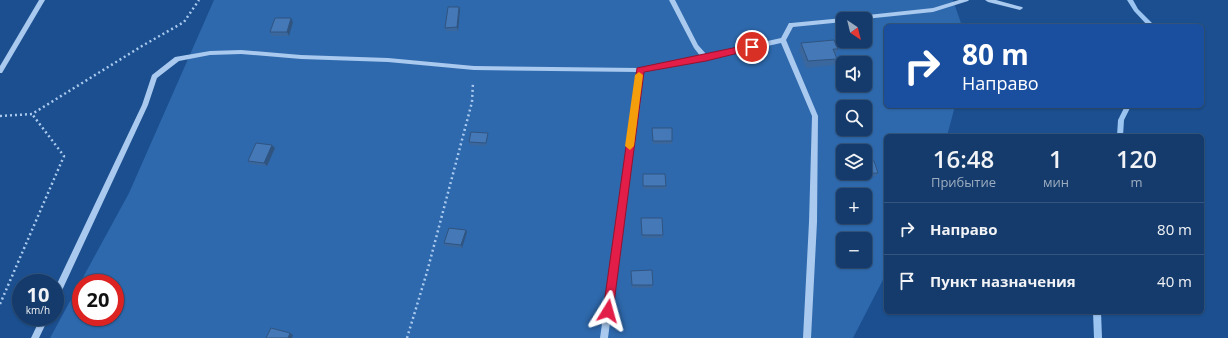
<!DOCTYPE html>
<html lang="ru">
<meta charset="utf-8">
<style>
body{margin:0;font-family:"Open Sans",sans-serif;background:#214673;color:#f1f3f6;height:100vh;display:flex;flex-direction:column;font-size:15px;white-space:nowrap}
*{box-sizing:border-box;margin:0}
p{font-size:13px;color:#9dadc1}
.icon{flex:none;width:22px;height:22px;fill:none;stroke:currentColor;stroke-width:2;stroke-linecap:round;stroke-linejoin:round}
.map{position:relative;flex:1;overflow:hidden}
.panel{position:absolute;left:884px;top:134px;width:320px;height:180px;display:flex;flex-direction:column;background:#143b6b;border-radius:6px;box-shadow:0 1px 3px #0004,0 0 0 1px #33557e}
.panel>*{flex:none}
.top-card{position:absolute;left:884px;top:24px;width:320px;height:84px;border-radius:6px;box-shadow:0 1px 3px #0004,0 0 0 1px #33557e;background:#1a4fa0;color:#fff;overflow:hidden}
.needle{width:26px;rotate:145deg}
.fabs{position:absolute;left:836px;top:12px;display:grid;gap:8px}
.fabs a{display:grid;place-items:center;width:36px;height:36px;border-radius:6px;background:#143b6b;box-shadow:0 1px 3px #0004,0 0 0 1px #33557e;font-size:20px}
.speed{position:absolute;left:12px;top:274px;display:flex;gap:8px;font-size:20px;font-weight:700;text-align:center}
.speed>*{display:grid;place-content:center;width:52px;height:52px;border-radius:50%;background:#143b6b;box-shadow:0 1px 3px #0004,0 0 0 1px #33557e;line-height:1}
.speed small{font-size:10px;font-weight:400}
.speed .limit{border:6px solid #d22;background:#fff;color:#111}
.pin{position:absolute;display:grid;place-items:center;width:34px;height:34px;color:#fff;margin:-17px;border:2px solid #fff;border-radius:50%;box-shadow:0 1px 4px #0007}
.me{position:absolute;width:44px;margin:-22px;rotate:8deg;stroke-linejoin:round;filter:drop-shadow(0 0 3px #0008)}
.turn{display:flex;align-items:center;gap:14px;height:84px;padding:0 12px;font-size:18px}
.turn .icon{width:52px;height:52px;stroke-width:2.5}
.turn b{display:block;font-size:28px;line-height:34px}
.eta{display:flex;justify-content:space-evenly;align-items:center;height:68px;text-align:center}
.eta b{font-size:24px;font-weight:600;line-height:28px}
ul{padding:0;list-style:none}
li{display:flex;align-items:center;gap:12px;height:52px;padding:0 12px;border-top:1px solid #33557e}
li div{flex:1}
li b{display:block;font-size:15px}
li em{font-style:normal}
.map>svg:first-child{display:block}
.green{fill:#2e69ad;fill-rule:evenodd}
.lines{fill:none;stroke-linecap:round;stroke-linejoin:round}
.stream{fill:#9cc4f0;fill-rule:evenodd}
.path{stroke:#a9c9ee;stroke-width:2.5;stroke-dasharray:2 3;stroke-linecap:butt}
.minor{fill:#a9c9ee;fill-rule:evenodd}
.wall{fill:#3a679d}
.shaded-wall{fill:#305480}
.building{fill:#4478b7;stroke:#305480}
.route{fill:#e11d48;stroke:#92132f}
.slow{fill:#f59e0b}
</style>
<div class="map">
<svg width="1228" height="338" viewBox="0 0 1228 338">
<rect width="100%" height="100%" fill="#1b4f8f"/>
<path class="green" d="M214,0H953L962,26H886V106H955L947,136H886V274L853,338H50L129,193ZM843,19H865V41H843ZM843,63H865V85H843ZM843,107H865V129H843ZM843,151H865V173H843ZM843,195H865V217H843ZM843,239H865V261H843ZM81,283H115V317H81Z"/>
<g class="lines">
<g class="stream">
<polygon points="1127,0 1133,0 1138,9 1155,26 1148,26 1134,11"/>
<polygon points="1125,106 1131,106 1124,120 1123,136 1117,136 1118,120"/>
<polygon points="1093,312 1101,312 1102,338 1094,338"/>
</g>
<g class="path">
<polyline points="0,116 32,114 142,46 184,22 199,0"/>
<polyline points="0,304 64,156 32,114"/>
<polyline points="407,338 427,272 472,102 473,82"/>
</g>
<g class="minor">
<polygon points="39,0 45,0 2,73 0,73 0,66"/>
<polygon points="669,0 675,0 698,45 707,55 781,38 789,23 791,23 843,18 845,19 843,19 843,22 793,27 786,40 818,116 817,222 811,338 803,338 809,222 812,116 781,43 706,60 643,72 608,338 600,338 637,72 474,70 388,62 301,59 241,54 210,55 179,61 157,78 148,105 58,299 55,300 55,288 142,105 152,75 175,57 210,51 241,50 301,55 388,58 474,66 640,68 701,57 694,48"/>
<polygon points="959,0 969,0 968,1 933,12 865,19 846,19 849,17 933,8"/>
<polygon points="985,0 996,0 1022,7 1023,8 1020,10 988,2"/>
<polygon points="41,317 49,317 39,338 31,338"/>
</g>
</g>
<g class="wall">
<polygon points="459,7 460,10 458,31 446,31 445,28"/>
<polygon points="293,22 289,36 272,36 270,32"/>
<polygon points="801,43 838,49 835,55 837,59 834,65 806,68 799,50"/>
<polygon points="652,128 672,141 672,144 653,144"/>
<polygon points="488,133 488,136 486,146 470,145 469,142"/>
<polygon points="275,148 267,166 250,164 248,161"/>
<polygon points="850,173 878,173 876,176 851,178"/>
<polygon points="643,178 666,186 666,189 643,189"/>
<polygon points="641,218 663,235 663,238 642,238"/>
<polygon points="466,230 467,232 462,248 445,246 444,243"/>
<polygon points="631,271 653,285 652,288 632,288"/>
</g>
<g class="shaded-wall">
<polygon points="459,7 460,10 458,31 457,27"/>
<polygon points="291,18 293,22 289,36 287,32"/>
<polygon points="272,145 275,148 267,166 264,163"/>
<polygon points="466,230 467,232 462,248 461,245"/>
<polygon points="290,333 293,335 292,338 288,338"/>
</g>
<g class="building">
<polygon points="448,7 459,7 457,27 445,28"/>
<polygon points="275,18 291,18 287,32 270,32"/>
<polygon points="834,40 838,49 833,49 837,59 808,61 801,43"/>
<polygon points="652,128 672,128 672,141 653,141"/>
<polygon points="471,132 488,133 486,143 469,142"/>
<polygon points="256,143 272,145 264,163 248,161"/>
<polygon points="874,161 878,173 853,174 852,173 865,173 865,162"/>
<polygon points="643,174 665,174 666,186 643,186"/>
<polygon points="641,218 662,218 663,235 642,235"/>
<polygon points="449,228 466,230 461,245 444,243"/>
<polygon points="652,270 653,285 632,285 631,271"/>
<polygon points="271,328 290,333 288,338 266,338"/>
</g>
<polygon class="route" points="752,44 756,47 755,49 706,61 644,72 613,311 612,314 608,316 605,314 603,311 637,68"/>
<polygon class="slow" points="639,72 643,75 634,146 630,150 625,146 635,75"/>
</svg>
<div class="fabs">
<a><svg class="needle" viewBox="-14 -14 28 28"><path d="M0-13l5 13h-10z" fill="#e53935"/><path d="M0 13l5-13h-10z" fill="#9dadc1"/></svg></a>
<a><svg class="icon" aria-label="sound" viewBox="0 0 24 24"><path d="M4 9h4l5-4v14l-5-4H4zM17 9q2 3 0 6"/></svg></a>
<a><svg class="icon" aria-label="search" viewBox="0 0 24 24"><circle cx="10" cy="10" r="6"/><path d="M15 15l6 6"/></svg></a>
<a><svg class="icon" aria-label="layers" viewBox="0 0 24 24"><path d="M12 4l9 5-9 5-9-5zM3 14l9 5 9-5"/></svg></a>
<a>+</a>
<a>−</a>
</div>
<div class="speed"><div>10<small>km/h</small></div><div class="limit">20</div></div>
<div class="pin" style="left:752px;top:47px;background:#d93025"><svg class="icon" aria-label="arrive" viewBox="0 0 24 24"><path d="M6 21V4h12l-3 4 3 4H6"/></svg></div>
<svg class="me" style="left:608px;top:311px" viewBox="-20 -20 40 40"><path d="M0-17L14 15 0 8-14 15z" fill="#e11d48" stroke="#fff" stroke-width="4"/></svg>
<div class="top-card">
<div class="turn"><svg class="icon" aria-label="right" viewBox="0 0 24 24"><path d="M7 20v-9h11M14 6l5 5-5 5"/></svg><div><b>80 m</b>Направо</div></div>
</div>
<section class="panel">
<div class="eta">
<div><b>16:48</b><p>Прибытие</p></div>
<div><b>1</b><p>мин</p></div>
<div><b>120</b><p>m</p></div>
</div>
<ul>
<li><svg class="icon" aria-label="right" viewBox="0 0 24 24"><path d="M7 20v-9h11M14 6l5 5-5 5"/></svg><div><b>Направо</b></div><em>80 m</em></li>
<li><svg class="icon" aria-label="arrive" viewBox="0 0 24 24"><path d="M6 21V4h12l-3 4 3 4H6"/></svg><div><b>Пункт назначения</b></div><em>40 m</em></li>
</ul>
</section>
</div>
